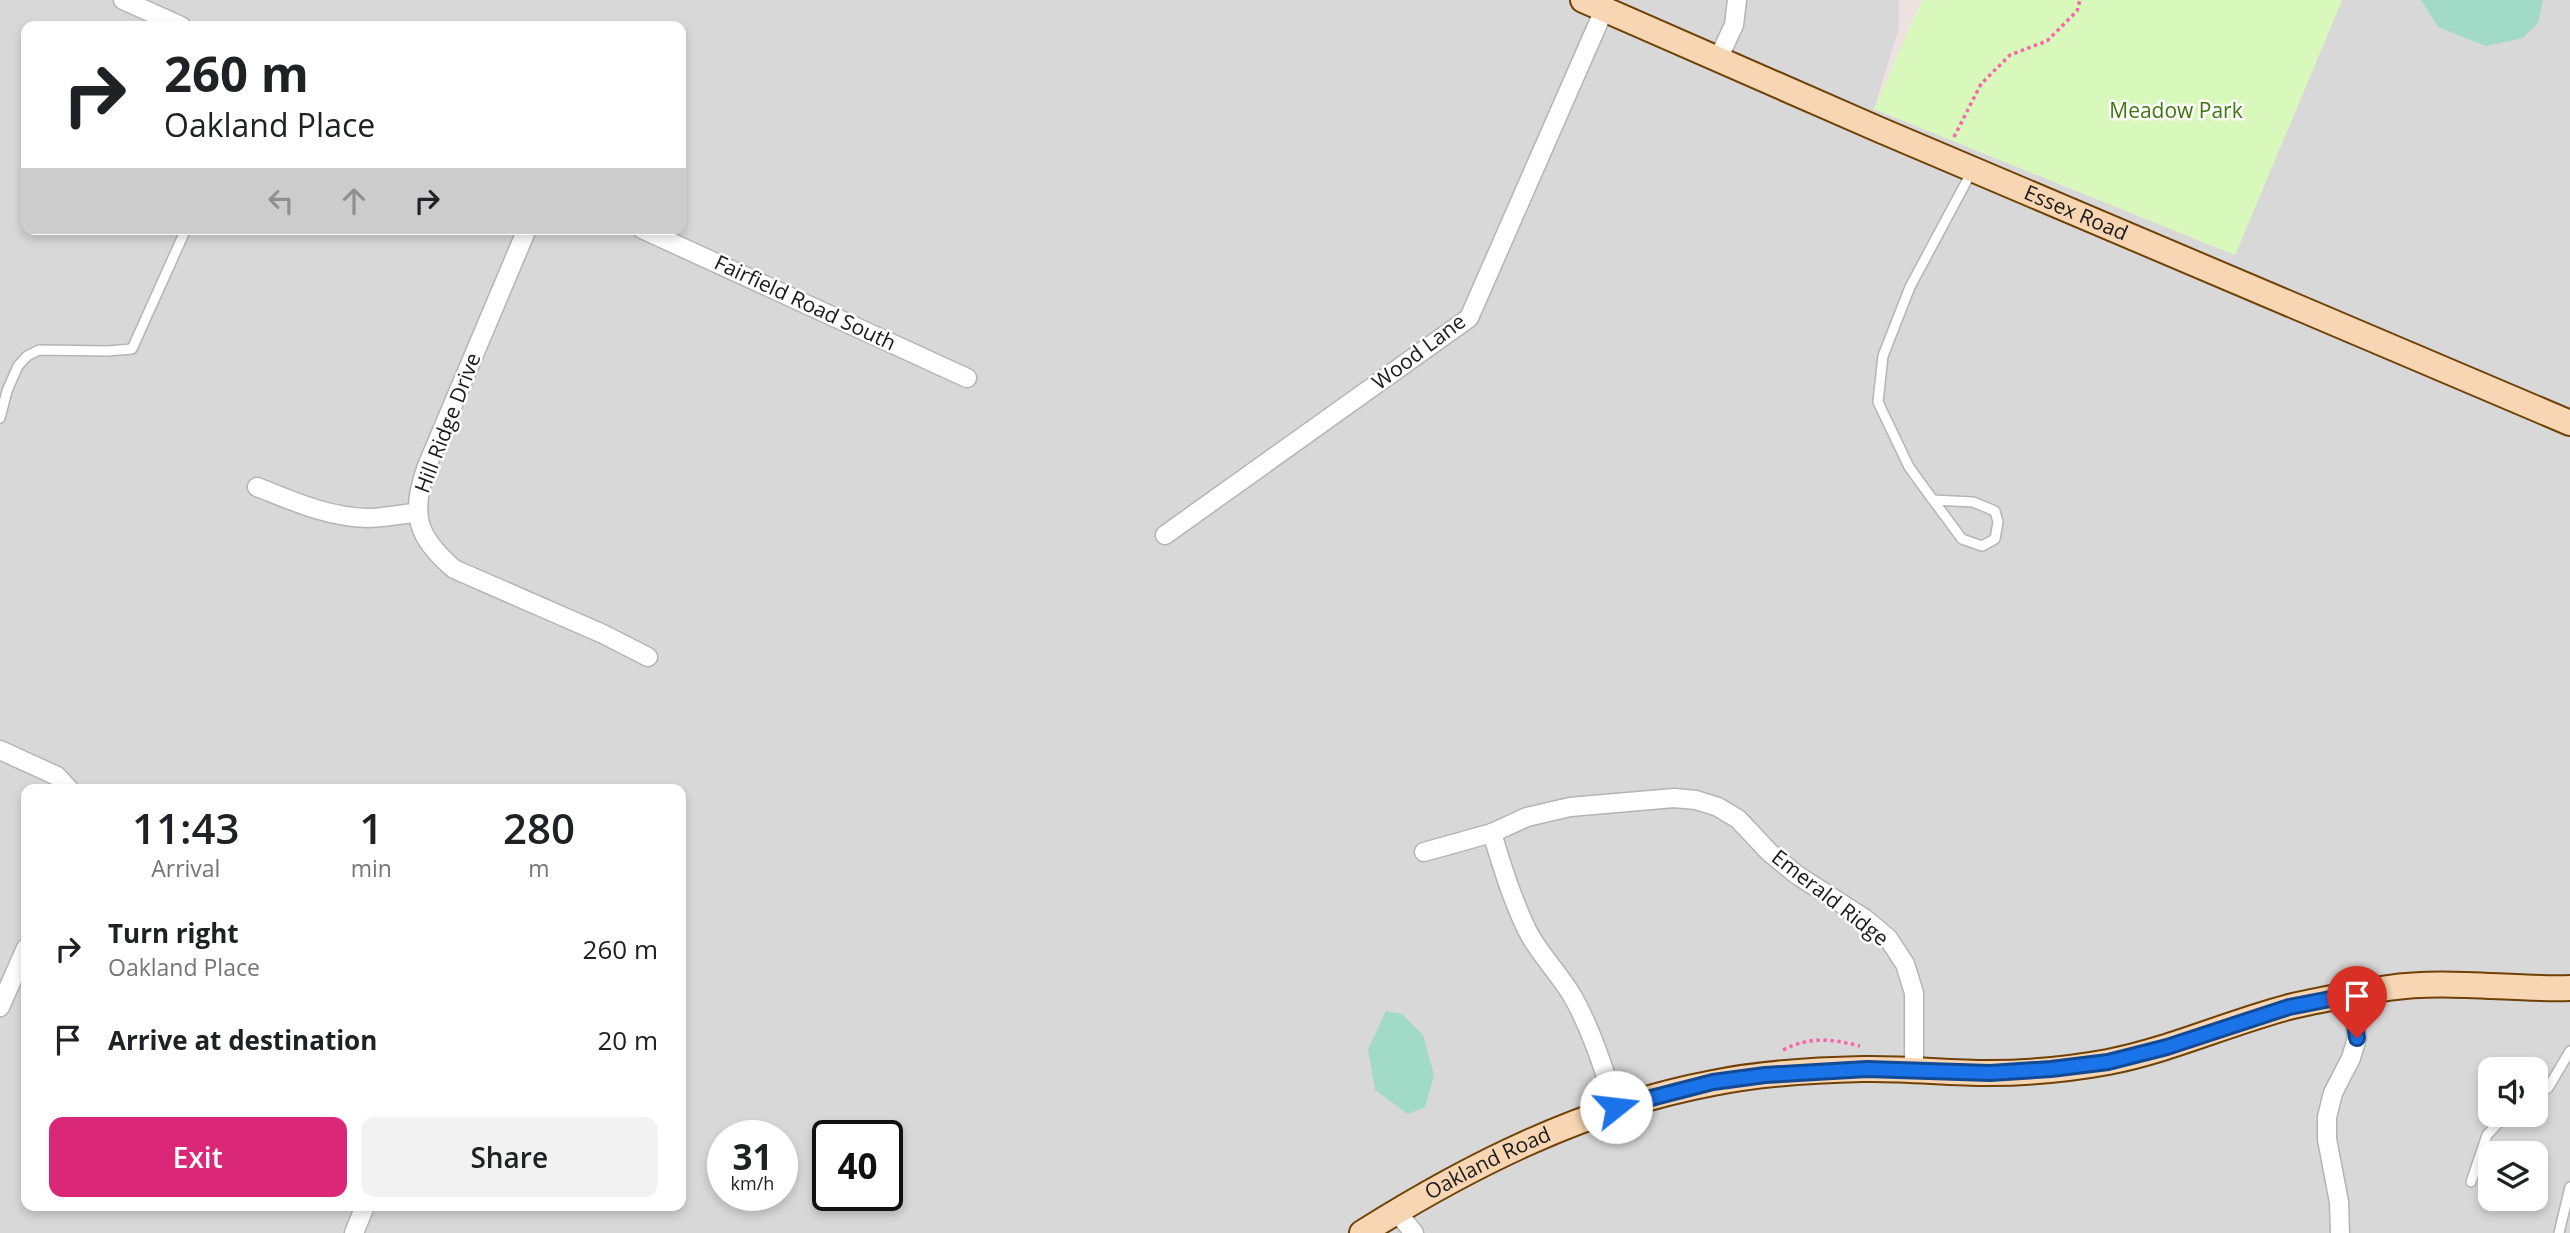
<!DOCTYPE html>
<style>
body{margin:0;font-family:"Open Sans",sans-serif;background:#f2f2f2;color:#202124;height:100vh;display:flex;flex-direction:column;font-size:26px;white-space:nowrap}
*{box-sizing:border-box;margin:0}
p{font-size:23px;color:#757577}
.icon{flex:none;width:38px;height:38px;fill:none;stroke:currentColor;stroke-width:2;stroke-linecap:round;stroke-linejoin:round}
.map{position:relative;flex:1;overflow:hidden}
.details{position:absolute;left:21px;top:784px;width:665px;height:427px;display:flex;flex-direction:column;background:#fff;border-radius:14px;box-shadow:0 4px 10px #0003}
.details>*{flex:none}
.guide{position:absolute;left:21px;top:21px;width:665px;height:214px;border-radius:14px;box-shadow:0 4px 10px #0003;background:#fff;color:#202124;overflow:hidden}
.tools{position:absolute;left:2478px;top:1057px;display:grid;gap:14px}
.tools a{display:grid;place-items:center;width:70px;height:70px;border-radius:14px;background:#fff;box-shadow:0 4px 10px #0003;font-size:35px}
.speed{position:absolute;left:707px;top:1120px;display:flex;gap:14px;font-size:35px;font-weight:700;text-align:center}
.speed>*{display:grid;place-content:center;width:91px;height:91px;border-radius:50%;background:#fff;box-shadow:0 4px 10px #0003;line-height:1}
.speed small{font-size:18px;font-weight:400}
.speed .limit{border:4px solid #111;border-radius:10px;background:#fff;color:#111}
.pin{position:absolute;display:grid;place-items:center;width:60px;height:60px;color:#fff;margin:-72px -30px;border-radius:50% 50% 50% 0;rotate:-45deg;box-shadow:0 0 7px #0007}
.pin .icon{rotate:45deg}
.me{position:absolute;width:77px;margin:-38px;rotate:74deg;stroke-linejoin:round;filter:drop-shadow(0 0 5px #0008)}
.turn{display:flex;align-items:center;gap:24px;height:147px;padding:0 28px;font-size:32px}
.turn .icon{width:91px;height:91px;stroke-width:2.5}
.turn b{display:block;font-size:49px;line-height:60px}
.lanes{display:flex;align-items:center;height:66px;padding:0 28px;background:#0003;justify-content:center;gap:35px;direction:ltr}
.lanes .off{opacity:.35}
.eta{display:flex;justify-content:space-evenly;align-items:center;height:119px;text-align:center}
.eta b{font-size:42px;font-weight:600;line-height:49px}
.primary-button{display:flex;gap:14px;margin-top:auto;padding:14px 28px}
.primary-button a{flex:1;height:80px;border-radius:14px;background:#db2777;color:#fff;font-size:28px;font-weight:600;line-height:80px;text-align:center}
.primary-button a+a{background:#f2f2f2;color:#202124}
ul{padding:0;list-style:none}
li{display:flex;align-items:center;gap:21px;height:91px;padding:0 28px}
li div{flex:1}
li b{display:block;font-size:26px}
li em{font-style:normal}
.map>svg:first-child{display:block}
.residential{fill:#d9d8d9;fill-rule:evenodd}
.park{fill:#d8f8bc}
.water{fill:#a1dbc8}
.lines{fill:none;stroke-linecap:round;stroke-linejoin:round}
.lane-casing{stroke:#b4b4b4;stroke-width:12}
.street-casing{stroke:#b4b4b4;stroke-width:21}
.secondary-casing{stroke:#6f4105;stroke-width:28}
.path{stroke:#f866a7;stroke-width:3.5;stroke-dasharray:3.5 3.5;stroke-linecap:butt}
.lane{stroke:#fff;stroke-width:9}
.street{stroke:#fff;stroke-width:18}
.secondary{stroke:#f8d6b3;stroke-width:24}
.route-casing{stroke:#114b97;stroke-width:18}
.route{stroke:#1a73e8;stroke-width:12}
.labels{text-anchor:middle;stroke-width:5;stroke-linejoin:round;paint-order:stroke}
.park-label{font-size:21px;fill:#3d770c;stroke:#fff}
.street-label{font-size:21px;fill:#1b1b1b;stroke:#fff}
</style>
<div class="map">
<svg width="2570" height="1233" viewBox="0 0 2570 1233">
<rect width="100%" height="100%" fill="#ede2e0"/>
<path class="residential" d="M0,0H1899V28L1874,109L2235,255L2342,0H2570V1233H0ZM26,26H681V229H26ZM26,789H681V1206H26ZM2490,1069H2536V1115H2490ZM723,1136H782V1195H723ZM828,1136H887V1195H828ZM2490,1153H2536V1199H2490Z"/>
<polygon class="park" points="1922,0 2342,0 2235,255 1874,109"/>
<g class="water">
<polygon points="2421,0 2543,0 2538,23 2523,38 2486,46 2438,27"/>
<polygon points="1386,1011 1402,1014 1423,1035 1434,1075 1425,1107 1408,1114 1375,1090 1368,1049"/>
</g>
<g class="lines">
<g class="lane-casing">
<g id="lane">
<polyline points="0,418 7,391 18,366 27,356 39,350 108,351 132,349 186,229"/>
<polyline points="1933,500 1962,539 1982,546 1995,539 1998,522 1995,511 1973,502 1933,500 1909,467 1878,402 1883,356 1910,287 1972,171"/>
<polyline points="2536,1095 2548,1088 2570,1051"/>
<polyline points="2471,1182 2487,1135 2506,1115"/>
<polyline points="2559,1233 2570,1187"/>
</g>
</g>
<g class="street-casing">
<g id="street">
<polyline points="123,0 181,26"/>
<polyline points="1718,59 1734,25 1737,0"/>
<path d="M527,229L427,466C410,514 416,536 454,569L603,634L648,657"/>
<polyline points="642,229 967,378"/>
<path d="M257,487C293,501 327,517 367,518C383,518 400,514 416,513"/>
<polyline points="1165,535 1469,318 1604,10"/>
<polyline points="0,750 57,776 69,789"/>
<polyline points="1424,852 1492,833"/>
<polyline points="0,1007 26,948"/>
<path d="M1616,1107C1604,1070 1592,1031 1573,997C1559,973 1539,954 1527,930C1512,899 1502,866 1492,833L1527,817L1570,807L1674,798L1696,800L1718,807L1738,819L1769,852L1797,875L1864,918L1888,938L1905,964L1914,993V1070"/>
<polyline points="1397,1212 1414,1233"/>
<polyline points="354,1233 365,1206"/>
<polyline points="2340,1233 2339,1202 2327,1139 2327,1117 2333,1093 2351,1058 2357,1038 2351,995"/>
</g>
</g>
<g class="secondary-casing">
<g id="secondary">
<path id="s1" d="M1583,0L1880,130L2570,423"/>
<path id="s2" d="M1362,1233C1470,1165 1586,1107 1713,1083C1762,1073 1813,1070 1863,1069C1905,1068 1947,1073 1989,1073C2028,1073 2070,1069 2108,1062C2170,1050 2228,1023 2289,1007C2321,999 2355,994 2388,988C2446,979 2511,990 2570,988"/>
</g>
</g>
<g class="path">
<polyline points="1954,137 1981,84 2010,55 2047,41 2077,11 2080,0"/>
<path d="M1783,1050C1810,1036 1832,1039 1860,1046"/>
</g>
<use href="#lane" class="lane"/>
<use href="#street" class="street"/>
<use href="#secondary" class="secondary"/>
</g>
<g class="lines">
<g class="route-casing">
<polyline id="route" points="1616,1107 1713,1082 1765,1075 1867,1069 1990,1073 2051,1069 2108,1062 2167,1047 2289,1007 2351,995 2357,1038"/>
</g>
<use href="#route" class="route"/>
</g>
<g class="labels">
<g class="park-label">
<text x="2176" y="118">Meadow Park</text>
</g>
<g class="street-label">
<text dy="7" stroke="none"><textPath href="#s1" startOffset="537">Essex Road</textPath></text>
<text transform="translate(805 303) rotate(25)" y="7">Fairfield Road South</text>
<text transform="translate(1419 352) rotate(-37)" y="7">Wood Lane</text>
<text transform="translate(448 423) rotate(-69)" y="7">Hill Ridge Drive</text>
<text transform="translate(1830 898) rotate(38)" y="7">Emerald Ridge</text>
<text dy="7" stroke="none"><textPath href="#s2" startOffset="144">Oakland Road</textPath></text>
</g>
</g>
</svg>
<div class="tools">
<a><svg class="icon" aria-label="sound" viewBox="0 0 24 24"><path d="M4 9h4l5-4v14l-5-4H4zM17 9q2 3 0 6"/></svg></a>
<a><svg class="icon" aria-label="layers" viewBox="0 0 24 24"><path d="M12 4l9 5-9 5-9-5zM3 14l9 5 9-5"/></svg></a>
</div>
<div class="speed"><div>31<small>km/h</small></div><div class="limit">40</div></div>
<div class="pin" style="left:2357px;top:1038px;background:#d93025"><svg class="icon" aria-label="arrive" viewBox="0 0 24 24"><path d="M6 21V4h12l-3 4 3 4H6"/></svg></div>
<svg class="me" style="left:1616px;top:1107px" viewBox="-20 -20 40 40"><circle r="19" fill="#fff"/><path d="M0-13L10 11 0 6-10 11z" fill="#1a73e8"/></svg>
<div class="guide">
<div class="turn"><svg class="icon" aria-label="right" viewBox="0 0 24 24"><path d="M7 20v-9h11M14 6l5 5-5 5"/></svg><div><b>260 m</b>Oakland Place</div></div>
<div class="lanes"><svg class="icon off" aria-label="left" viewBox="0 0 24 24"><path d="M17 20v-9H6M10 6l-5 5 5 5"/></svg><svg class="icon off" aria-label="ahead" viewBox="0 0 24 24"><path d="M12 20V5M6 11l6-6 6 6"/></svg><svg class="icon" aria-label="right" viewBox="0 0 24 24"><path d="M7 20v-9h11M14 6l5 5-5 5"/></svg></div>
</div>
<section class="details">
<div class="eta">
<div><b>11:43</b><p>Arrival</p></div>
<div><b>1</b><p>min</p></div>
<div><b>280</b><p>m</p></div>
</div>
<ul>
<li><svg class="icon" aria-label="right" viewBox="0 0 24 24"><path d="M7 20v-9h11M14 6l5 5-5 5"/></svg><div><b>Turn right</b><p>Oakland Place</p></div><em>260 m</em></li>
<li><svg class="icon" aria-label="arrive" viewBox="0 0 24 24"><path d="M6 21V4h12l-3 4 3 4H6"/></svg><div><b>Arrive at destination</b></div><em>20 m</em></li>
</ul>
<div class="primary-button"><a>Exit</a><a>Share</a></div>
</section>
</div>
